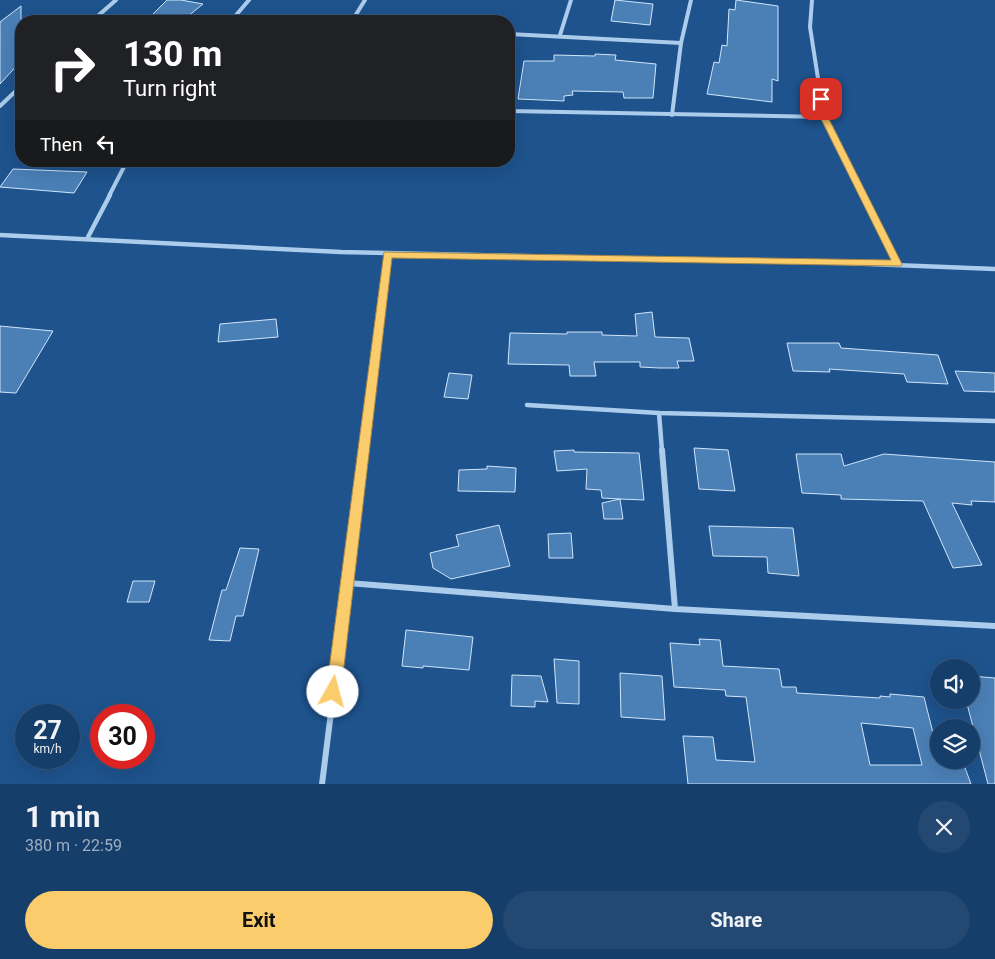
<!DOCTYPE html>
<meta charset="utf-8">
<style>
body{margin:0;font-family:Roboto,sans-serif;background:#234972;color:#f1f3f6;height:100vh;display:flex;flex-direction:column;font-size:19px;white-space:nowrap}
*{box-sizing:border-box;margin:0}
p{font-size:16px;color:#9eaec1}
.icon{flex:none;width:28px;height:28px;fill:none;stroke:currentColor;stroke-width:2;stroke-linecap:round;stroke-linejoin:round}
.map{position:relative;height:784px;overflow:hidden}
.side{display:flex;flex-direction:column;background:#163e6a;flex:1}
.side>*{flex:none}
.hud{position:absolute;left:15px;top:15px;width:500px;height:152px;border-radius:20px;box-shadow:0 5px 20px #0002,0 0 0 1px #35577e;background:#202124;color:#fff;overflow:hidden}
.controls{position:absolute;left:930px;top:659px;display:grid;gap:10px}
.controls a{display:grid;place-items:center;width:50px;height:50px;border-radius:50%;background:#163e6a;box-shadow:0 5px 20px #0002,0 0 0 1px #35577e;font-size:25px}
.speed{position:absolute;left:15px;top:704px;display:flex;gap:10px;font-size:25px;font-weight:700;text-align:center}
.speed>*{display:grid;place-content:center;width:65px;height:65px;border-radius:50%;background:#163e6a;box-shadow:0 5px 20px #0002,0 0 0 1px #35577e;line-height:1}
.speed small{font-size:12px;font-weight:400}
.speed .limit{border:8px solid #d22;background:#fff;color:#111}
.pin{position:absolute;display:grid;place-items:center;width:42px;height:42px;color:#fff;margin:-21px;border-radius:10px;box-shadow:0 2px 8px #0006}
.me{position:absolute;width:55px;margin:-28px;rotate:7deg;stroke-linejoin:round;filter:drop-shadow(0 0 4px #0008)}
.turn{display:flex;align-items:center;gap:18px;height:105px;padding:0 25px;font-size:22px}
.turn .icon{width:65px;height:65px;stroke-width:2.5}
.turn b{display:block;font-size:35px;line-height:42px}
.then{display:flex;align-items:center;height:48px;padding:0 25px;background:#0003;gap:10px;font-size:19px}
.round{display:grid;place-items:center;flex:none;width:52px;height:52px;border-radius:26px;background:#234972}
.overview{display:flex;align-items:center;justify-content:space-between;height:85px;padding:0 25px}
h1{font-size:30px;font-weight:700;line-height:38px}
.cta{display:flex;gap:10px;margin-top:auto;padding:10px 25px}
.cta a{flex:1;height:58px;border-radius:30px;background:#fbcc6b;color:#111;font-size:20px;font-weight:700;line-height:58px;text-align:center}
.cta a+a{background:#234972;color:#f1f3f6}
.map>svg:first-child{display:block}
.building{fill:#4b80b7;stroke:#d1e5f9;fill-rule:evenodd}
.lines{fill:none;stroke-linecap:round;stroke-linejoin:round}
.street-far2{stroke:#acccec;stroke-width:4}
.street-far1{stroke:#acccec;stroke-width:4.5}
.street{stroke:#acccec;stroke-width:6}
.route{fill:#fbcc6b;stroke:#a38546}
</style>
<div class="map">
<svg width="995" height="784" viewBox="0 0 995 784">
<rect width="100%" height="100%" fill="#1e538d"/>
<g class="building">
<polygon points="167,0 181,0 203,4 182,21 146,21"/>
<polygon points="615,0 653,4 650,25 611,21"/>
<polygon points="736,0 778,6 778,81 772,79 772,102 707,94 714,62 719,63 722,45 727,46 729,9 735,10"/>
<polygon points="21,6 21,61 0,84 0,22"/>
<polygon points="595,54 616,55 615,60 656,64 653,98 624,98 623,92 572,91 573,95 564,96 564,101 518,99 524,61 554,61 554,55 595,56"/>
<polygon points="13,169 87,172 74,193 0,187"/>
<polygon points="652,312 655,337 689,338 694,361 677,361 679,368 659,368 640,367 640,362 594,362 596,376 570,376 569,365 508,364 510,333 567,334 567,332 602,332 602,335 637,336 635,314"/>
<polygon points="276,319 278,337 218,342 220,324"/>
<polygon points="0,326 53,331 16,393 0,392"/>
<polygon points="787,343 839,343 841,348 938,355 948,384 907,382 904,374 829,369 830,372 793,371"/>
<polygon points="955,371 995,373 995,392 964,391"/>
<polygon points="449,373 472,375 468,399 444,397"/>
<polygon points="694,448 728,450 735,491 699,489"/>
<polygon points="574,450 574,452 639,453 644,500 620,499 623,519 604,519 602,503 620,499 602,498 601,490 586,489 587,469 557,471 554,451"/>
<polygon points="796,454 841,454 844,466 884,454 995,462 995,502 971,501 972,505 952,503 982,565 953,568 923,501 841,499 841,495 802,493"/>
<polygon points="487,466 516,468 515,492 458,491 459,470 487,469"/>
<polygon points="499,525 510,566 451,579 433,568 430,553 459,546 456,535"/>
<polygon points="709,526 793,528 799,576 768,573 767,557 713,556"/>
<polygon points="571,533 573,558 549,558 548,534"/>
<polygon points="240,548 259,549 243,616 236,616 230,641 209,640 222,590 226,590"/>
<polygon points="133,581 155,581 149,602 127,602"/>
<polygon points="406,630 473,637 469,670 423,666 423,668 402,666"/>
<path d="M699,639L720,640L723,666L779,669L782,687H796L797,693L880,698V696L890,697V694L924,697L941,765H964L971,784H688L683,736L713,737L716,760L755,762L746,697L726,696L725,690L674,687L670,643L700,645ZM861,723L913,728L922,765H870Z"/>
<polygon points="554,659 579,661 579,704 557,703"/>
<polygon points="620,673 662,676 665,720 621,717"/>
<polygon points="512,675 541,676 548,702 535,701 535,707 511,706"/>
<polygon points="971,676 995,678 995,784 988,784 966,700 971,700"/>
</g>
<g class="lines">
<g class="street-far2">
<polyline points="812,0 810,27 824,117 863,196"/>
<polyline points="92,21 116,0"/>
<polyline points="231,21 249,0"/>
<polyline points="352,21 365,0"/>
<polyline points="509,34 681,43"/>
<polyline points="560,35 571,0"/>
<polyline points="0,106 21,86"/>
<polyline points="509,111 824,117"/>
<polyline points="672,115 681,43 691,0"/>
<polyline points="109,196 127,161"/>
</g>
<g class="street-far1">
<polyline points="863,195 897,264"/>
<polyline points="0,235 341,252 844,263 995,269"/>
<polyline points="88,237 110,195"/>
<polyline points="527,405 659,413 995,421"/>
<polyline points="659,413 662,451"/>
<polyline points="363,451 388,254"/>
</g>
<g class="street">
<polyline points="662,450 675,609"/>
<polyline points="348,583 675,609 995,626"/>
<polyline points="322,784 364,450"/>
</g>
</g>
<polygon class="route" points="821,97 825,99 828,117 902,264 901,266 392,258 341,692 339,698 333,700 328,698 326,692 384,252 891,260 820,117 817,99"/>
</svg>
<div class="controls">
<a><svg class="icon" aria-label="sound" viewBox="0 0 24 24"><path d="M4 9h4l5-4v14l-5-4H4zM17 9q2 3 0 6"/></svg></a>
<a><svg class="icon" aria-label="layers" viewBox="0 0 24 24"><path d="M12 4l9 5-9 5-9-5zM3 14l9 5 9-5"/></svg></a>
</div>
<div class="speed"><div>27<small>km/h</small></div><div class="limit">30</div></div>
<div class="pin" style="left:821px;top:99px;background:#d93025"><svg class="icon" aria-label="arrive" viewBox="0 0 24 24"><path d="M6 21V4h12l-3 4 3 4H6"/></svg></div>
<svg class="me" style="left:333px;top:692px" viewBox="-20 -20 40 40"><circle r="19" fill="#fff"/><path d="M0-13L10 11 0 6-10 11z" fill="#fbcc6b"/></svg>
<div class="hud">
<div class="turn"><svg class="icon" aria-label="right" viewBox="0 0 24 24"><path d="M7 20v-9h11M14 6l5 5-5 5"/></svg><div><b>130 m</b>Turn right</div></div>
<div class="then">Then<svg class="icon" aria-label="left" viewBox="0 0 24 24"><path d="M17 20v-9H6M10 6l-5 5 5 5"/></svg></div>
</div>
</div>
<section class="side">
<div class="overview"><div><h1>1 min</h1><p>380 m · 22:59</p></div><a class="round"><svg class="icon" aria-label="close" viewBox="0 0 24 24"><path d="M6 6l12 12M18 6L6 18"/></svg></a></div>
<div class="cta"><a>Exit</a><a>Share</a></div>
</section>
